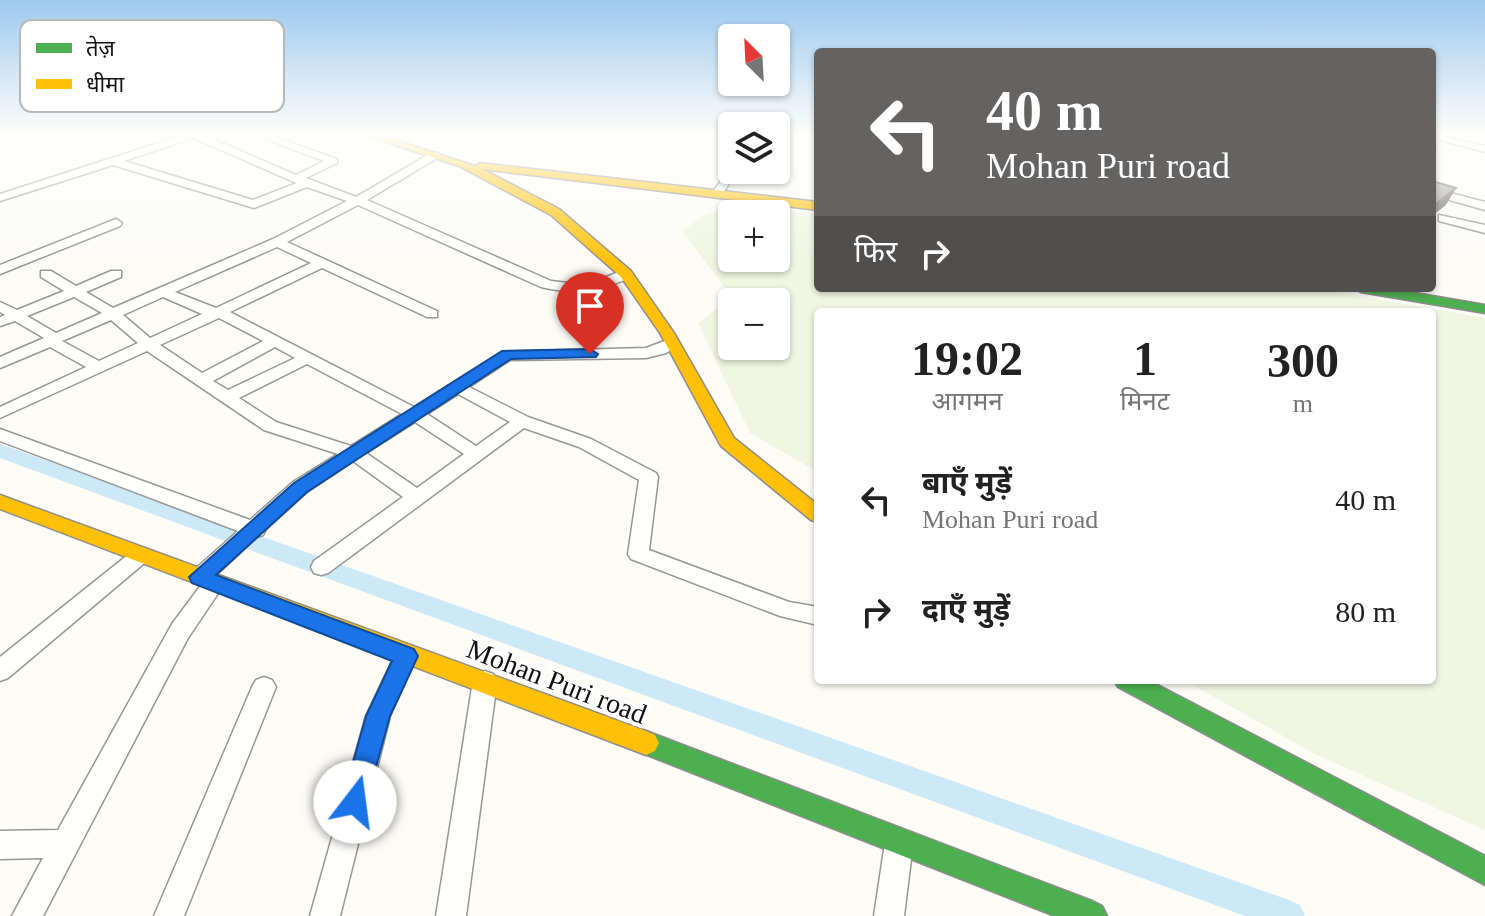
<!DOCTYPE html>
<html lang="hi">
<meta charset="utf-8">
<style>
body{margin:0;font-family:"Times New Roman","Noto Sans Devanagari",serif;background:#f2f2f2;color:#222;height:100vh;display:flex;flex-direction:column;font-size:30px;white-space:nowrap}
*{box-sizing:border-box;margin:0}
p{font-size:26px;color:#767676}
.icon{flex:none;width:44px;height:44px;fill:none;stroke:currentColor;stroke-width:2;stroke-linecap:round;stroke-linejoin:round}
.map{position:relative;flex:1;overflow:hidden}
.drawer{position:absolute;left:814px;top:308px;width:622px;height:376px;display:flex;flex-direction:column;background:#fff;border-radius:8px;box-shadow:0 2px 6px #0004}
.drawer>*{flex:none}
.banner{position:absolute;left:814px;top:48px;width:622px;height:244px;border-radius:8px;box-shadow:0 2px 6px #0004;background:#646362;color:#fff;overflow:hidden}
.needle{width:52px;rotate:336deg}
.fabs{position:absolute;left:718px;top:24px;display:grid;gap:16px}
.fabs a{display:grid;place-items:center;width:72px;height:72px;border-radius:8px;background:#fff;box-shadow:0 2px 6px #0004;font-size:40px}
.pin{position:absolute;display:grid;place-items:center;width:68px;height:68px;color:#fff;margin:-82px -34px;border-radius:50% 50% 50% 0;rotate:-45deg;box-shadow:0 0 8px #0007}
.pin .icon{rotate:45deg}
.me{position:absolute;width:88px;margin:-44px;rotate:15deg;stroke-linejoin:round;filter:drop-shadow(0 0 6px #0008)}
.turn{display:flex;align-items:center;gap:28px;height:168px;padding:0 40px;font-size:36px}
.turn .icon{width:104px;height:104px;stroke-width:2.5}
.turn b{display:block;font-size:56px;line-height:68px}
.then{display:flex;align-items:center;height:76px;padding:0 40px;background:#0003;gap:16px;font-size:30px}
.eta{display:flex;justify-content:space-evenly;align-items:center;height:136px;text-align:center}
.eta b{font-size:48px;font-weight:600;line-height:56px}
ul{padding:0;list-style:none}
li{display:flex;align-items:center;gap:24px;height:112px;padding:0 40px}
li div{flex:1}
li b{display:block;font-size:30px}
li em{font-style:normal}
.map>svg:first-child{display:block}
.pitch{fill:#f0f6e1;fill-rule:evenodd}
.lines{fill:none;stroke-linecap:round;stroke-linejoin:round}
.canal{fill:#cde8f7;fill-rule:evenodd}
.street-casing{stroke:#979795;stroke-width:3}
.fast-casing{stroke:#8e8d8b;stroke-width:3}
.slow-casing{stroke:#8e8d8b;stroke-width:3}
.street{fill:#fffffe;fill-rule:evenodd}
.fast{fill:#4caf50;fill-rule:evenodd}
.slow{fill:#ffc107;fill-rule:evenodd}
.shaded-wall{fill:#716f6d}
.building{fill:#a19f9c;stroke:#716f6d;stroke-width:2}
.route{fill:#1a73e8;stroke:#114b97;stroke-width:2}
.labels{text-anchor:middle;stroke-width:8;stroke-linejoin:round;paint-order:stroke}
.near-street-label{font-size:28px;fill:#111;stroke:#fff}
.key{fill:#fff;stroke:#b8b8b8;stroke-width:2}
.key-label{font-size:22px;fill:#111}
</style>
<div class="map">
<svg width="1485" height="916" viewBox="0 0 1485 916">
<rect width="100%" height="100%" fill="#fdfcf7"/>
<path class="pitch" d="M749,205L818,214V288H1312L1485,318V830L1317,755L1184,680H1432V312H818V472L750,433L698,323L732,297L682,231L705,215ZM732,214H776V258H732ZM732,302H776V346H732Z"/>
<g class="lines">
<polygon class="canal" points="0,444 1289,900 1300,905 1305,916 1245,916 0,458"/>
<g class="street-casing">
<g id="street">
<path d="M186,134H201L296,175L324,161L253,134H267L337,159V163L306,178L356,197L431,153H439V157L367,200L551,281L587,285L621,271H631V277C599,292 576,295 541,287L358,205L287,242L437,311V317H427L322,268L230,312L414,407L502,352L646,348L667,340H677V346L666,353L646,358L510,360L469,387L528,417L591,439L656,473L658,477L649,550L789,602L818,607V625L780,616L631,559L628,554L639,480L579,447L524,428L328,573L321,575L314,573L311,567L314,561L403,497L353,461L307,492L266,529L263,535L257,537L216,575L221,577L225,583L188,638L43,916H12L43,858L0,859V831L58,830L172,624L201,585L193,583L190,577L193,571L238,531L0,441V429L250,520L293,482L338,454L264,430L147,351L0,418V407L86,367L50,347L0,368V357L44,338L15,321L0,326V317L5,315L0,312V302L17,310L64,291L41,277V271H51L76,286L111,271H121V277L86,292L113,308L273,239L347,201L307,187L254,208L113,165L0,201V194ZM193,138L292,181L297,183L253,200L124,161ZM277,247L311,263L216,308L175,292ZM74,297L102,313L56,333L27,316ZM163,297L202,314L150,338L123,315ZM219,318L263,341L202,373L160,345ZM111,320L138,343L99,361L62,341ZM275,347L295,358L228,390L213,381ZM307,364L402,414L351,446L276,422L239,398ZM458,394L510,422L476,446L427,414ZM415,422L464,454L417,488L366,453Z"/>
<polygon points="1432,134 1485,146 1485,152 1432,138"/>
<polygon points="732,167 732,170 738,170 721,196 713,196 711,194"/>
<polygon points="1432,188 1485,202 1485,210 1432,195"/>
<polygon points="1439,215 1485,225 1485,233 1439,221"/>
<polygon points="116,219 122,223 120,226 0,274 0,265"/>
<polygon points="141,547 148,550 151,555 148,560 8,678 0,681 0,657 134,550"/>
<polygon points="406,646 414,649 417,656 390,716 340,916 310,916 366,716 398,649"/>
<polygon points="485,671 493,674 497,681 466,916 436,916 473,681 477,674"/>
<polygon points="264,677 272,680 276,687 184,916 154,916 252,687 256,680"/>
<polygon points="899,829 909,833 913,843 904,916 874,916 885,843 889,833"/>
</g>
</g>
<g class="fast-casing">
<g id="fast">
<polygon points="1354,288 1386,288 1485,305 1485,313 1361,292"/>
<polygon points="1114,680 1148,680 1485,856 1485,885 1118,687"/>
<polygon points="646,731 1092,901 1102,906 1107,916 1055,916 637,751 633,743 637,735"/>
</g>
</g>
<g class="slow-casing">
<g id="slow">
<polygon points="362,134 377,134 475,166 480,163 818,202 818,210 482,169 559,209 631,271 674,333 734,438 818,505 818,522 811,520 721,446 660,333 621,277 551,215 459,166"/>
<polygon points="0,495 646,731 655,735 659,743 655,751 646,755 0,509"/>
</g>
</g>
<use href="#street" class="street"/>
<use href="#fast" class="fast"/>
<use href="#slow" class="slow"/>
</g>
<polygon class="shaded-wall" points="1456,188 1446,205 1432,216 1432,207"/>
<polygon class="building" points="1432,181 1456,188 1432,207"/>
<linearGradient id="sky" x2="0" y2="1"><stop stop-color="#9dc9ee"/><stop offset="0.51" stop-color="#fefefb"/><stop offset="1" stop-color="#fefefb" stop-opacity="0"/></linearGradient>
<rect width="1485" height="262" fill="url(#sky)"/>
<polygon class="route" points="590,349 598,354 596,357 511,359 307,492 216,575 414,649 418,656 390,716 364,811 355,815 346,811 342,802 366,716 392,661 192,583 189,577 294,483 502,351"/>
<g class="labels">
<g class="near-street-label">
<text transform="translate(557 681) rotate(21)" y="10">Mohan Puri road</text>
</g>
</g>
<rect x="20" y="20" width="264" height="92" rx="12" class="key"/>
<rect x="36" y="43" width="36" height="10" fill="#4caf50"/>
<rect x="36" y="79" width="36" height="10" fill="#ffc107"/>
<g class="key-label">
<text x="86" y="56">तेज़</text>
<text x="86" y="92">धीमा</text>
</g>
</svg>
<div class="fabs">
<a><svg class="needle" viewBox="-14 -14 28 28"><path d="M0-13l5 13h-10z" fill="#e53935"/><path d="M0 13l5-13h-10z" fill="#767676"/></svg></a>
<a><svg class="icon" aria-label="layers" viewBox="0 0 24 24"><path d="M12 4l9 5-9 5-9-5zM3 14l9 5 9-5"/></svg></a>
<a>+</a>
<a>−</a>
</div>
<div class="pin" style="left:590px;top:354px;background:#d93025"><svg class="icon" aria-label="arrive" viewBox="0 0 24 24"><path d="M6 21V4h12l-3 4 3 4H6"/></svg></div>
<svg class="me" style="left:355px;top:802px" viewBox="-20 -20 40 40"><circle r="19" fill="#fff"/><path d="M0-13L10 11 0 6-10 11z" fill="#1a73e8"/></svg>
<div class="banner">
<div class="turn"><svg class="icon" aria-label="left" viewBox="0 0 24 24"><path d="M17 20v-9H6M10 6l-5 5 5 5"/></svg><div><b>40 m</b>Mohan Puri road</div></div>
<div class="then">फिर<svg class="icon" aria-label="right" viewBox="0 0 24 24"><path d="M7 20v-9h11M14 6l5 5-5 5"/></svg></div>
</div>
<section class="drawer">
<div class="eta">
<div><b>19:02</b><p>आगमन</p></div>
<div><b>1</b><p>मिनट</p></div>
<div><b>300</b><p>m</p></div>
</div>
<ul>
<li><svg class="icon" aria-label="left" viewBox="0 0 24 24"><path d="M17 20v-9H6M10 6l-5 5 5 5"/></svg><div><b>बाएँ मुड़ें</b><p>Mohan Puri road</p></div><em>40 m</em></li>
<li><svg class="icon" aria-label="right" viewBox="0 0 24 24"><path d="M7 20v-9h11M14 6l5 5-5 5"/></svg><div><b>दाएँ मुड़ें</b></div><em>80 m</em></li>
</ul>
</section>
</div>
